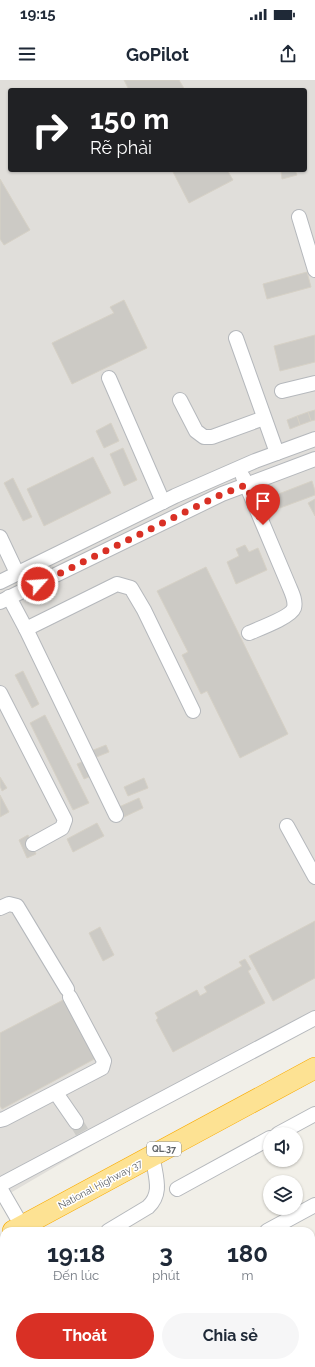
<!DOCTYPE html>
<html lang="vi">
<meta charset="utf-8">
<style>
body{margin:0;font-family:Raleway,sans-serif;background:#f6f6f7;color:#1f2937;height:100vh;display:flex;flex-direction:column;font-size:15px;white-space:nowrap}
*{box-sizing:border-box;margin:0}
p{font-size:13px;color:#747a83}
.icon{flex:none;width:22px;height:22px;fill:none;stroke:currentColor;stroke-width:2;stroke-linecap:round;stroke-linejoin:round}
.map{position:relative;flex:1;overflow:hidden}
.drawer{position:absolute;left:0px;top:1147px;width:315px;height:140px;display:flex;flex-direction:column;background:#fff;border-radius:12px 12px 0 0;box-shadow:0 1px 3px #0004}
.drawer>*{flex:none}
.guide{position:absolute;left:8px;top:8px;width:299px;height:84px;border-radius:4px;box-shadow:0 1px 3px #0004;background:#202124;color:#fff;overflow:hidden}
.controls{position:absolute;left:263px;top:1047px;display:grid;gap:8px}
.controls a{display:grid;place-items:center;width:40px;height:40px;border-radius:50%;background:#fff;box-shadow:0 1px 3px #0004;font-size:20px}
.pin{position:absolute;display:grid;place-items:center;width:34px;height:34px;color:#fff;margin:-41px -17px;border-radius:50% 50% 50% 0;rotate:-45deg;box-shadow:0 0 4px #0007}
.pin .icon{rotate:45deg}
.me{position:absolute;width:44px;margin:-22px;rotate:64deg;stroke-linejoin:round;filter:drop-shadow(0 0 3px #0008)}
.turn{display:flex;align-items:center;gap:14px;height:84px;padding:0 16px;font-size:18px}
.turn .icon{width:52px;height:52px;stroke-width:2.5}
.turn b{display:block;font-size:28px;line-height:34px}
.eta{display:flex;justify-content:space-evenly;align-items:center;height:68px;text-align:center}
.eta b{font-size:24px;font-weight:700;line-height:28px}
.action{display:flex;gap:8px;margin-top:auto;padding:8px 16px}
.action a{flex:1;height:46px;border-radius:24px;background:#d93025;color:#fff;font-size:16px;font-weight:700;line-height:46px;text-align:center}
.action a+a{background:#f6f6f7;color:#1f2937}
.status{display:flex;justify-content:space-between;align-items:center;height:28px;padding:0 20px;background:#fff;direction:ltr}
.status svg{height:11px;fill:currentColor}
header{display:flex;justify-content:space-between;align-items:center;height:52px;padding:0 16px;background:#fff;font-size:18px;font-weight:700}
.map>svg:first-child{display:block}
.industrial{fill:#e0deda;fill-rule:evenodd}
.building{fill:#cccac5;stroke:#d6d1c6}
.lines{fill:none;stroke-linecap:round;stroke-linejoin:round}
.minor-tunnel{stroke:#ccccc8;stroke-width:14;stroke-dasharray:14 7;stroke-linecap:butt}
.minor-casing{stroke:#b5b8bc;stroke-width:16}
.highway-casing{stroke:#f9ab00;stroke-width:22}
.minor{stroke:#fff;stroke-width:14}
.highway{stroke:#fde293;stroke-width:21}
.route{stroke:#d93025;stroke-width:7;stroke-dasharray:0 12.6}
.labels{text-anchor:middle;stroke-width:3;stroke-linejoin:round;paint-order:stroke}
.shield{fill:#fff;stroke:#8f9295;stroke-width:1}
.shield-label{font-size:9px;font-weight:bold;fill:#5f6368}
.street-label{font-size:10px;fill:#5f6368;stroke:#fff}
</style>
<div class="status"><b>19:15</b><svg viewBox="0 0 49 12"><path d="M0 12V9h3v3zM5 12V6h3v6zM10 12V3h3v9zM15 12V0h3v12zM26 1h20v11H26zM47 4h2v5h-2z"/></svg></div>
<header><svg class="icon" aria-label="menu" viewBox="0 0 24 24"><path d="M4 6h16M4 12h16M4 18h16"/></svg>GoPilot<svg class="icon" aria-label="share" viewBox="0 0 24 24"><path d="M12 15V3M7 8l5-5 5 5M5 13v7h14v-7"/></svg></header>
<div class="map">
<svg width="315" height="1287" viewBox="0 0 315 1287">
<rect width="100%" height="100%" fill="#f1efe8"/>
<path class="industrial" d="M0,0H315V935L0,1119ZM10,10H305V90H10Z"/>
<g class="building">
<polygon points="124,0 179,0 185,10 129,10"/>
<polygon points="172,90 227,90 233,100 189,123"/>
<polygon points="285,90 295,90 297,95 282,99 281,91"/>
<polygon points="0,99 30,150 4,165 0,159"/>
<polygon points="307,192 311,207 267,219 263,204"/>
<polygon points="124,220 147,268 72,304 52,263 114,233 110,227"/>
<polygon points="315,255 315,282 280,291 274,266"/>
<polygon points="315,330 315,340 311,341 308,332"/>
<polygon points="308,332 311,341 300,345 297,336"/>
<polygon points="297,336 300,345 290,349 287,340"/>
<polygon points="111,343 119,361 104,368 96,351"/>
<polygon points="123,368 137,400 124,406 110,374"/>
<polygon points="93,377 111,413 44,446 27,409"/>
<polygon points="13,398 32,437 23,441 4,403"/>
<polygon points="312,401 315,411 315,415 280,428 276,415"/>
<polygon points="315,419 315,436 308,423"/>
<polygon points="245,465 249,472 258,468 267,490 236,504 227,482 239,476 236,469"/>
<polygon points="206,487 288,654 240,678 207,611 201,614 182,575 188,572 157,511"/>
<polygon points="23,591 39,624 32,628 15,595"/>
<polygon points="45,635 89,723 73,730 30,643"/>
<polygon points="106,665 109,672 94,678 91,671"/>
<polygon points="84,681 91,696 84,699 77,684"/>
<polygon points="0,697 7,708 2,711 0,706"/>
<polygon points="144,698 148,708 128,716 124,707"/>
<polygon points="0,715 9,732 0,737"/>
<polygon points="139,718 143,728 124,737 119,727"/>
<polygon points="97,743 104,756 73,772 67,759"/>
<polygon points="28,755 36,774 27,778 19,760"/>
<polygon points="315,841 315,898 273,921 249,876"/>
<polygon points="100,847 114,875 103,881 89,853"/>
<polygon points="245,879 251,889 248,891 265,923 173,972 156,940 158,938 155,933 197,910 200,916 207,912 204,907 242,886 239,882"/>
<polygon points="65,919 98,977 2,1029 0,1026 0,953"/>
</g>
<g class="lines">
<polyline class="minor-tunnel" points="76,1042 82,1052"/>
<g class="minor-casing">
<g id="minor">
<polyline points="299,137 315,190"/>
<polyline points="236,258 277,373"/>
<polyline points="109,298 163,422"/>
<polyline points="282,311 315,303"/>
<polyline points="180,320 196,351 204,357 212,357 264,338"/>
<path d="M243,397L289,506C292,513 296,521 294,528C291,537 258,549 249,553"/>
<polyline points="0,457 17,493"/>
<polyline points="0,502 175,416 255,381 315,359"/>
<polyline points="9,517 26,549 117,504 131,508 144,530 193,631"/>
<polyline points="0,522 222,414 315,379"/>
<polyline points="26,549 116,735"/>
<polyline points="0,613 65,740 62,748 33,764"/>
<polyline points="287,746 315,797"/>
<polyline points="0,828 9,824 17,826 67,909"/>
<polyline points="56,1013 76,1042"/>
<polyline points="0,1040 4,1039 102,988 104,981 70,917"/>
<polyline points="278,1054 315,1034"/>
<polyline points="0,1105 315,938"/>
<polyline points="0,1108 22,1146"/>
<polyline points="177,1109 270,1058"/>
<path d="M108,1151L148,1127C161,1115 157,1101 154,1085"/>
<polyline points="267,1151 315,1125"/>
<polyline points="0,1211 4,1208"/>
<polyline points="311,1251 315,1258"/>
<polyline points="147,1283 149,1287"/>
<polyline points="239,1283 241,1287"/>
<polyline points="18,1287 25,1283"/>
</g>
</g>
<g class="highway-casing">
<polyline id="highway" points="13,1151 315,988"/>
</g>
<use href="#minor" class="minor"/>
<use href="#highway" class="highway"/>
</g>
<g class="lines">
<polyline class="route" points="38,504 222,414 246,405 263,445"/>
</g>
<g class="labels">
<rect class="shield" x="147" y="1062" width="34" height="14" rx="3"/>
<g class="shield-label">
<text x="164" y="1072">QL.37</text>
</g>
<g class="street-label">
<text transform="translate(100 1104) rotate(-28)" y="4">National Highway 37</text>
</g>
</g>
</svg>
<div class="controls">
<a><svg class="icon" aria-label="sound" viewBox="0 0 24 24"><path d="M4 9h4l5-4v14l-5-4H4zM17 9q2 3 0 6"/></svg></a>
<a><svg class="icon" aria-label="layers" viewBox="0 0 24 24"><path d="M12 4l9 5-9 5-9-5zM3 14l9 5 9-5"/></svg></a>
</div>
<div class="pin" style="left:263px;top:445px;background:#d93025"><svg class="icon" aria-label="arrive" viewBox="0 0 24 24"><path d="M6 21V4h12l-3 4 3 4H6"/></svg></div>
<svg class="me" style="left:38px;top:504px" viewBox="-20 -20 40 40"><circle r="17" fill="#d93025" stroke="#fff" stroke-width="3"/><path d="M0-11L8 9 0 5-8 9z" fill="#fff"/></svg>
<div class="guide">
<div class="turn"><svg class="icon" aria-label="right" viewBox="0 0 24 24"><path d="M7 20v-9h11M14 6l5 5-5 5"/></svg><div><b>150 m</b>Rẽ phải</div></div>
</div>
<section class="drawer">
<div class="eta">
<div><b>19:18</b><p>Đến lúc</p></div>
<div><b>3</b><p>phút</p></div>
<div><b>180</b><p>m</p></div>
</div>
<div class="action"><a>Thoát</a><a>Chia sẻ</a></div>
</section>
</div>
